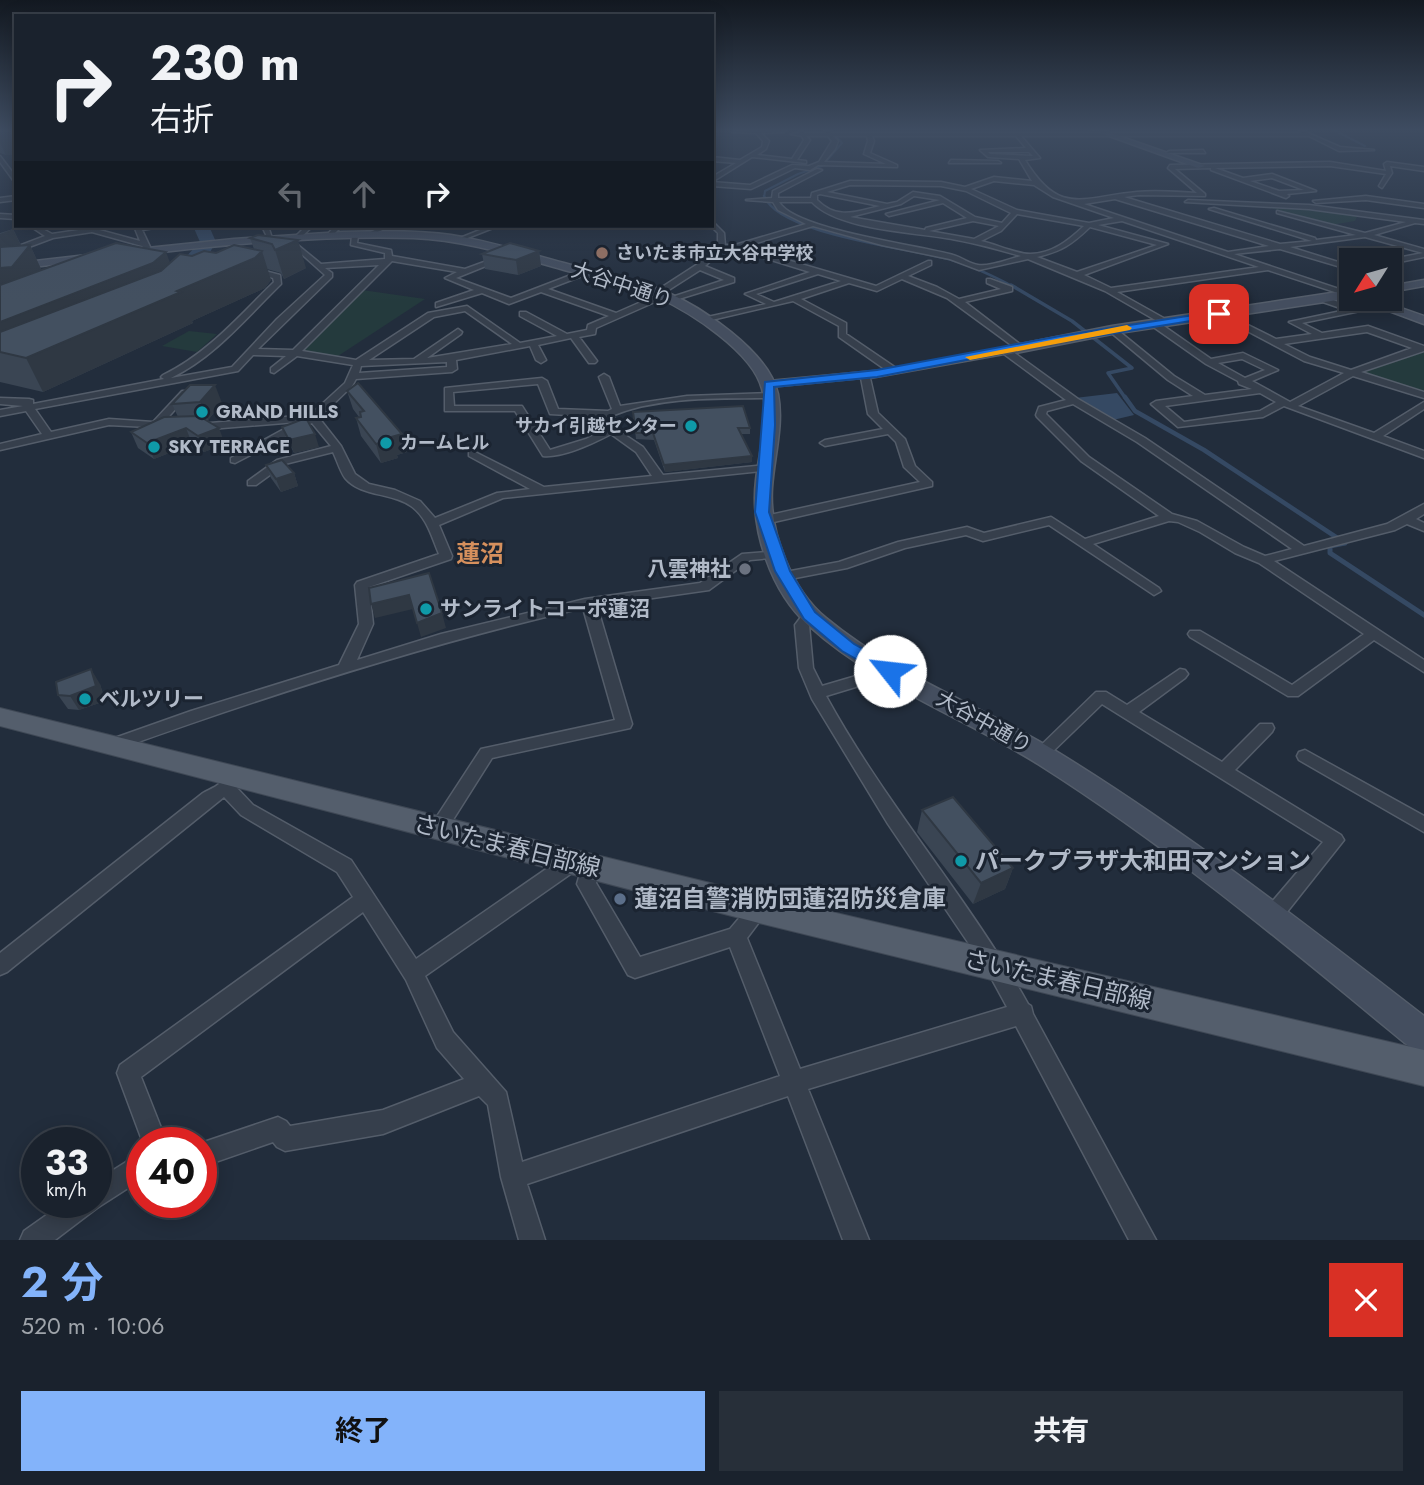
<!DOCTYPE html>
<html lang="ja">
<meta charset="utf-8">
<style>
body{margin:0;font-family:Jost,"Noto Sans JP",sans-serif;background:#272f39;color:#f1f3f6;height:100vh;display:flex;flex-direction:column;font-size:26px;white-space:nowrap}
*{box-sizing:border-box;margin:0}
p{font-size:23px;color:#9fa4aa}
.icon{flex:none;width:38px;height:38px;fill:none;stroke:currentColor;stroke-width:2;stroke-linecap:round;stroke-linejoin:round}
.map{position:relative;height:1240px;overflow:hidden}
.panel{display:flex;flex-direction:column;background:#1a222d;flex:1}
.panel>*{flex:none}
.hud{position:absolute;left:14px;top:14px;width:700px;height:214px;border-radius:0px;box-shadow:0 4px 18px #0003,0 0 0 2px #383f49;background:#1a222d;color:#f1f3f6;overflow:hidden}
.needle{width:46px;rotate:233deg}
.controls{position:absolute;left:1339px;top:248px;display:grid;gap:14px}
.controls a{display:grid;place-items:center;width:63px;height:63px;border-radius:0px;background:#1a222d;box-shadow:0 4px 18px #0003,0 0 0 2px #383f49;font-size:35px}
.speed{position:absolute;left:21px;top:1127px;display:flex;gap:14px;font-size:35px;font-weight:700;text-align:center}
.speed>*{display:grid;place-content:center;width:91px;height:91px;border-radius:50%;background:#1a222d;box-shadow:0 4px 18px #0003,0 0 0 2px #383f49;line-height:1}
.speed small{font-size:18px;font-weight:400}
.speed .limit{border:10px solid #d22;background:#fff;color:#111}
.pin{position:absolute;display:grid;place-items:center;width:60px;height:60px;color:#fff;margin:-30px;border-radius:14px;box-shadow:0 4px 10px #0006}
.me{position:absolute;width:77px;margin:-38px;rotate:299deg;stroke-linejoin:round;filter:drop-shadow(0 0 5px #0008)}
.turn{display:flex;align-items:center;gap:24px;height:147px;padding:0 21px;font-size:32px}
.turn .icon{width:91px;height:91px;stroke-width:2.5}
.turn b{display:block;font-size:49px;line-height:60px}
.lanes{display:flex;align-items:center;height:66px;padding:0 21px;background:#0003;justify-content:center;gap:35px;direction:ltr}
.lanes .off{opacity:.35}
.round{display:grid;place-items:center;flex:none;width:74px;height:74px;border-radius:0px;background:#272f39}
.summary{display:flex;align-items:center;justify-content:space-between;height:119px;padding:0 21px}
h1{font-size:42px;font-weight:700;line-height:52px;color:#83b3fa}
.primary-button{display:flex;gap:14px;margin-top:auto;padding:14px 21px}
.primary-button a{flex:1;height:80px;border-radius:0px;background:#83b3fa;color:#111;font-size:28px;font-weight:700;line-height:80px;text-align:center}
.primary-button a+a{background:#272f39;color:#f1f3f6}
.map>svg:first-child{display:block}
.green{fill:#243a3d}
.water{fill:#354963}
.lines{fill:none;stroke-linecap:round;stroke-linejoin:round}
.stream-far4{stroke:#354963;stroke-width:2}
.stream-far3{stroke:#354963;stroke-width:2.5}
.stream-far2{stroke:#354963;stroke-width:3.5}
.stream-far1{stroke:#354963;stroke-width:4.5}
.stream{stroke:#354963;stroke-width:5}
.river{fill:#354963;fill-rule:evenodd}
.street-casing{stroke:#545d6a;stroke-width:3}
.secondary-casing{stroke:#545d6a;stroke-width:3}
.primary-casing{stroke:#3f4855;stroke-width:2}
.street{fill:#363f4c;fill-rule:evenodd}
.secondary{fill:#444e5f;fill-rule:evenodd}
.primary{fill:#545e6c;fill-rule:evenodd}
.wall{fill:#3a4553}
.shaded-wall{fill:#2f3843}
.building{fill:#435060;stroke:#2f3843;stroke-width:2}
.route{fill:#1a73e8;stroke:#114b97;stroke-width:2}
.slow{fill:#f59e0b}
.education-dot{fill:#8d6e63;stroke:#1b2431;stroke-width:2.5}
.culture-dot{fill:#0f9aa8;stroke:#1b2431;stroke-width:2.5}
.worship-dot{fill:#6b7280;stroke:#1b2431;stroke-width:2.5}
.service-dot{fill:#5c6f8a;stroke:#1b2431;stroke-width:2.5}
.labels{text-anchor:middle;stroke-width:6;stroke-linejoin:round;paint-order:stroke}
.far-poi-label{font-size:18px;font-weight:bold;fill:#b1bac8;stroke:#1b2431;text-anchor:start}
.street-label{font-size:21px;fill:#b1bac8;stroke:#1b2431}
.poi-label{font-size:21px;font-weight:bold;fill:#b1bac8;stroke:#1b2431;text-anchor:start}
.quarter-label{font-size:24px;font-weight:bold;fill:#d6905d;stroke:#1b2431}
.near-street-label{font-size:24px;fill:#b1bac8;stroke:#1b2431}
.near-poi-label{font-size:24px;font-weight:bold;fill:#b1bac8;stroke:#1b2431;text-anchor:start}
</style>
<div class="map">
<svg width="1424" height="1240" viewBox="0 0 1424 1240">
<rect width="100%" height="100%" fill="#222d3c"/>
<g class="green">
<polygon points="1305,207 1358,215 1355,221 1331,225 1270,208"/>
<polygon points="362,290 425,299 335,358 299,353"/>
<polygon points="189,331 217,334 197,352 162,346"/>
<polygon points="1418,351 1424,352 1424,394 1362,371"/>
</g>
<polygon class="water" points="1117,393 1134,415 1113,420 1075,398"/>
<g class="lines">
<g class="stream-far4">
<polyline points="1330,128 1365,146"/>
<polyline points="764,198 765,191 798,174 822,166 842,143 829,128"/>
</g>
<path class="stream-far3" d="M764,196C781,236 914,248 955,261C975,267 995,277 1014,287"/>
<polyline class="stream-far2" points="1011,285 1072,321 1132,368 1108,373 1126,399"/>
<polyline class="stream-far1" points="1125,397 1135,411 1204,450 1342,541"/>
<polyline class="stream" points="1339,539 1345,543 1330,546 1330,553 1424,615"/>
<polygon class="river" points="193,226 209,226 216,242 206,259 177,289 163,289 161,285 163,281 200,242"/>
<g class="street-casing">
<g id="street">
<path d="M752,128L759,130H786L784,132L761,133L769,141L766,149L757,155L792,159L804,140L802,136L791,134L800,133L797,128H801L804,133H826L824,129L825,128L831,133H1302L1299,131L1301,130L1340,147L1374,150L1339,151L1309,136H1021L1040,158L1025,160C1060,217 1082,197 1137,192C1156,190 1177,192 1197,193L1168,168L1170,165L1330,162L1386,171L1384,164L1387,162L1424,167V171L1390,166L1392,173L1382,188L1379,186L1386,174L1330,166L1215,168L1243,178L1272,174L1316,191L1287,194L1289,196L1286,198L1211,170V168L1175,169L1205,194V196L1139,195L1124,197L1280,244L1312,241L1209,209L1214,208L1315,238L1316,240L1356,235L1277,213V211L1365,233L1406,222L1309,209L1185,202L1188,200L1309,205L1424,220V224L1415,223L1374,235L1424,249V257L1390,264L1387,260L1423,253L1365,237L1290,247L1351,266V270L1280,249L1234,254L1351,293L1350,297L1268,270L1117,292L1167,320L1168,322L1164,325L1105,291L1028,259L979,270L950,259L882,245L813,226L743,247L876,286L928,261H931V265L908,276L937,287L959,299L1001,289L987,283V279H990L1012,287V291L965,302L1021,345L1022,347L1018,350L947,298L902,279L877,291L849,283L801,299L846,323V334L896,368L1009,349L1078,399L1145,438L1304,546L1387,524L1424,504V514L1416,519L1424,523V531L1407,524L1395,530L1274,561L1424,660V672L1374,640L1298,696H1288L1190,637L1188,634L1190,631H1200L1292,685L1364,634L1259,563L1235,553L1200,532L1178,522L1169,521L1093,544L1159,588L1161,591L1154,595L1049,525L983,541L966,535L905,548L847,568L785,580L780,579L778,576L780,573L839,562L898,542L967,527L984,533L1051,517L1085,539L1159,516L1081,461L1037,417L1036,415L1039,407L1066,400L1004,354L870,378L878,413L905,439L915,466L932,482V486L765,524L761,523L759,520L761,517L920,482L904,467L896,442L888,434L825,446L820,443L825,440L883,429L868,414L861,378L769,387L764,384L769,381L886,370L839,337V326L793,301L703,322V318L766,304L745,294L810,272L735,249H724L705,266L734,278V282L669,302V298L724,280L700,270L664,293L666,297L596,328L595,334L579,337L597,361L595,363H589L571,338L538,345L546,360L541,363L536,360L530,346L456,360L457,369L452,372L356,379L352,386L319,418L341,446L355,474L369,484L395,490L420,501L435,518L497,493L530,489L469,456V452L473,451L544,487L652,476L636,452L611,434C594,443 562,458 543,456L515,411H445V388L542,378L547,381L558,409L608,411L612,409L599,377L604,374L609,377L620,406L687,396L773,393V397L770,398C719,399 662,396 614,415L616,429L643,447L663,475L766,465L770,466V470L503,498L439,525L452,556L451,559L369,587L373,624L357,660L441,634L585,599L700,583L742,554L781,551L782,554L781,557L750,560L709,590L597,606L632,724L630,728L492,758L444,834L438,836L432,834L429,829L432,824L481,749L615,720L583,608C427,644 272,694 121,748L115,750L109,748L107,744L109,740L191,711L339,665L359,624L355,585L357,582L439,554C432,538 427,517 411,506C391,492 361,497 345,478C340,471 337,460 333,452L285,464L256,485H248V481L277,460L331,446L312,423L235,463L231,462V458L297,422L198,430L193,427L198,424L310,415L345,383L353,365L297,356L274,373L271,372V368L286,356L253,355L238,371L35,409L51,432L109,419L153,422L182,391H188V395L163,423L168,426L167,428L109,425L0,450V444L42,434L26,411L0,416V410L23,406L0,404V398L29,399L33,400V404L164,379L161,377L163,375C207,354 240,315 274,282L273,278L250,271V267L280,275L281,284C247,317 215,357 171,378L232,367L277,319L325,275L286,240L288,237L321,264L385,259V253L351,245L352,236L355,234L358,236L357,243L391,250L392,256L465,269L503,255V259L456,278L511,298L584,270L588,272L587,274L548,289L616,313L657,295L656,291L707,258L718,247V233L711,226L712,221L724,233L725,245H735L806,224L778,210L773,202L746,200L772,198L773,191L817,169L822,170L778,193V198H811L812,193L850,181L941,182L965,187L994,177L1032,181L1019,159L988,157L980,150L1026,148L1016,136H872L874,141L870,153L897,165V167L818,165L810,170L795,168L751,189L712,186V182L750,185L792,165L809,166L819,162L832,141L828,136H806L810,140L797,160L806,161V163L752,157L712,182V177L736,163L712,161V157L740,160L762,147L763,141L756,133L732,132L753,130ZM833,136H867L868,141L864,154L886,164L824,162L835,149L838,141ZM988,152H1029L1033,156L990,154ZM1272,178L1304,190L1279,191L1250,181ZM994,181L1034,185L1053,197L1114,218L1089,223L1017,210L971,189ZM850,185L941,186L966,191L1011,213L1002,223L975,217L940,196L913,192L897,202L887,204L827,192ZM820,194L880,206C855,212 837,220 817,200V195ZM914,196L940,200L886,214L889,216L943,203L967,218L926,228L925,230L850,217L901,204ZM1115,199L1269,246L1228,252L1084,204ZM779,202H812C839,231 919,232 957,240C979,244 1000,250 1021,256C1009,259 990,267 978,265C970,264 961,257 953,255C919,245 795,230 779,202ZM1017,214L1084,226C1069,240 1052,254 1030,254C1017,254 995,244 981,241L1001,231ZM973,221L999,226L974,239L929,231ZM1122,221L1259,267L1111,288L1084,275L1168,244L1098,225ZM1090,227L1157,245L1077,272L1037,257C1062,251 1071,245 1090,227ZM392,261L457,272L445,278L474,290L436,303V307L482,293L509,304L541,292L609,316L588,325L587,330L567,334L526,312H520V316L557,336L520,343L467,306L428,313L356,360L302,351ZM379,265L293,350L258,349L332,277V273L325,268ZM818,274L841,281L774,302L756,294ZM465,311L512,344L427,358L461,334L462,332L458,329L414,359L369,360L434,317ZM447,362V367L359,373L361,366ZM538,384L550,414L604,417L606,429L586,439L550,450L522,406H454L453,392ZM1073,404L1137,442L1292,549L1265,556L1244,547L1197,521L1172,514L1089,457L1046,414L1047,411Z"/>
<polygon points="1203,150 1205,153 1166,153 1169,151"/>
<polygon points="0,156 16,177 16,184 0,162"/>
<polygon points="951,160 998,161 1001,163 949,163"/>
<polygon points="16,196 16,200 0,202 0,198"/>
<polygon points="1366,196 1424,204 1424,208 1366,200 1316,203 1313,201"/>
<polygon points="0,214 16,215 16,219 0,218"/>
<polygon points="30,226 37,226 52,234 92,228 140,241 134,226 166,226 142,230 151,249 147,251 142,246 92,232 53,238 0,258 0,253 45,236"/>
<polygon points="262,226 268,226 273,241 269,241"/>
<polygon points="306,226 313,226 299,239 295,239 295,237"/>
<polygon points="335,226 342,226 330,238 326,238 326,236"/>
<polygon points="384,226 392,226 366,237 361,236"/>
<polygon points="490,226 498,226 460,241 455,240"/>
<polygon points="518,226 527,226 521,228"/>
<path d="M1320,297H1326L1360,311L1302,323L1322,333L1368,326L1424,346V351L1361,372L1424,392V398L1353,376L1298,406L1374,433L1424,402V409L1383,436L1424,451V458L1284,406L1263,417L1178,427L1151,404L1156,401L1193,396L1168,380L1108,330L1115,328L1174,376L1205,395L1252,389L1239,384L1238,381L1206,364L1152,326V322H1158L1211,359L1243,353L1278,370L1252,381L1290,402L1344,373L1304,361L1215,314L1222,312L1276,339L1312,334L1289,322L1346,310L1320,301ZM1367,332L1412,348L1351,370L1310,357L1284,344ZM1242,359L1265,370L1245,378L1218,363ZM1260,393L1276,402L1260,411L1184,422L1165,406Z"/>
<path d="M809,612L816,616L809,625L813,668L822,686L890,666L895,667L897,671L895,675L826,696C885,804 968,897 1028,1004L1031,1006L1033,1014L1156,1240H1129L1016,1026L808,1089L869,1240H843L788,1096L527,1184L545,1240H519L501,1177L488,1105L479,1096L383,1134L285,1151L277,1147L273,1142L201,1167V1143L278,1117L286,1121L290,1126L383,1110L464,1079L437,1048L406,980L363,912L141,1077L167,1143H143L117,1073L120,1065L353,897L337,872L241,815L224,797L7,972L0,975V953L203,793C208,790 214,788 219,784C228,777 230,767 243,771L245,776L237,788L253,805L351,860L416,959L565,856L572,854L579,856L581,862L579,868L425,976L453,1032L506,1092L522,1162L780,1076L730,947L635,978L628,975L577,884L584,860L591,858L598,860L600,866L596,883L640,957L730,929L752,903L759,900L766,903L769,909L747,938L800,1069L1007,1007L988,972L888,824L812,699L799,668L795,625L804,613Z"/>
<polygon points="1180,669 1185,670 1188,674 1185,678 1139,712 1222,762 1260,724 1272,724 1274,728 1272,732 1235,770 1341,835 1344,840 1279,922 1272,925 1265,922 1262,916 1265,910 1323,842 1102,704 1046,758 1040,760 1034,758 1032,754 1096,692 1106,692 1127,705"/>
<polygon points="1305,750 1424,816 1424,832 1299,760 1297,756 1299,752"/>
<polygon points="142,1152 142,1179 97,1208 55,1240 20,1240 24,1231 65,1202 96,1202 96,1181"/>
</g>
</g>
<g class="secondary-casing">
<g id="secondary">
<polygon points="1087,128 1096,128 1205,166 1198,168"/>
<path d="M342,232C378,231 415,230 451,235C489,241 526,253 564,263C596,272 630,278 662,290C700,306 769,351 778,394C784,425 774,457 772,488C769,532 792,590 826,618C896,676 982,706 1059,753C1187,832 1305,924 1424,1016V1053L1412,1049C1291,949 1171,848 1038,764C963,717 875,686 809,626C771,592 750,530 756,480C759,451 770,418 762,389C753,352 690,312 657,297C629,285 598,279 568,271C517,257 466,240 413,238C318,235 222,245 128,256L123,253L128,250L234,239Z"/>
<polygon points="96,254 101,257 100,259 0,271 0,265"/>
<polygon points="1424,280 1424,286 1390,292 1390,286"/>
<polygon points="1351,290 1351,298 1112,334 1006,355 999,351 1006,347 1112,326"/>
<polygon points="1357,299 1375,299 1424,316 1424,324"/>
</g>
</g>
<g class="primary-casing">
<polygon id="primary" points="0,708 759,895 1424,1050 1424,1086 759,923 0,726"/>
</g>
<use href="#street" class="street"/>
<use href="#secondary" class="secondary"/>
<use href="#primary" class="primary"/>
</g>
<g class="wall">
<polygon points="0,128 16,128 16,154 6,155 0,153"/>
<polygon points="1043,128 1075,128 1075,130 1046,130"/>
<polygon points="13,229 21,245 30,245 41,269 40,270 171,263 192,256 254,249 250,238 258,235 306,268 284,279 281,273 267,269 271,280 265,288 192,321 193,323 43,392 0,382 0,233"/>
<polygon points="539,251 541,266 518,275 485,269 482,254"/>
<polygon points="190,385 222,403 208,420 225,444 204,452 192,444 154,459 138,448 131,432 178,417 172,404"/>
<polygon points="347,391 407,452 397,455 398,458 381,463 361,436 356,418 359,417 353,409"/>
<polygon points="633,412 750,428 750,434 741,434 752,456 752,462 665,472 654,440 636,439"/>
<polygon points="282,427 319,447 294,453 287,439"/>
<polygon points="266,465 294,473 298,486 281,492 271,478"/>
<polygon points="100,684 105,701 79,710 68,709 58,695"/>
<polygon points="922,810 1013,868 1005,889 973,904 917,832"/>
</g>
<g class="shaded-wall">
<polygon points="13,128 16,134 16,154 6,155 0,143 0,130"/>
<polygon points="13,229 24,252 30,245 41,269 24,292 0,295 0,234"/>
<polygon points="298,240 306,268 284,279 275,250"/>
<polygon points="262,251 271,280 265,288 192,321 193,323 43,392 26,358"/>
<polygon points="539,251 541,266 518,275 516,260"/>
<polygon points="166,252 177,281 0,352 0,322"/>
<polygon points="215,385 222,403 208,420 200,402"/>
<polygon points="186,428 192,444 154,459 147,443"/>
<polygon points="219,428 225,444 204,452 198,436"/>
<polygon points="315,434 319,447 294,453 289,440"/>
<polygon points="402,434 407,452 397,455 398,458 381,463 376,444 391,437"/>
<polygon points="752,456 752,462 665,472 664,465"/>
<polygon points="294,473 298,486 281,492 276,479"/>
<polygon points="409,595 413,609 375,618 371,604"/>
<polygon points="442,613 446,628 421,637 417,623"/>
<polygon points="91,669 100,684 105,701 79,710 70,696"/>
<polygon points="1013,868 1005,889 973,904 981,883"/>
</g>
<g class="building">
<polygon points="0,128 12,128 0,130"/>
<polygon points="258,235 298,240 275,250 272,244 250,238"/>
<polygon points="116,243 166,252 153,263 0,322 0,285"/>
<polygon points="510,243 539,251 516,260 482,254"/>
<polygon points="30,245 12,267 0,268 0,247"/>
<polygon points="234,245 262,251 255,258 177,291 181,292 26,358 0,352 0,332 161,271 180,254 192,256 204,251 216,253"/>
<polygon points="358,383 402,434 391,437 393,440 376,444 356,418 361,417 360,412 364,411 347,391"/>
<polygon points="190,385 215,385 200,402 172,404"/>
<polygon points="743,406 750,428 738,428 752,456 664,465 653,433 636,433 633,412"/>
<polygon points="199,416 219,428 198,436 186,428 147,443 131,432 164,417"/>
<polygon points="306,418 315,434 289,440 282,427"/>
<polygon points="282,460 294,473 276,479 266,465"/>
<polygon points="429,573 442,613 417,623 409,595 371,604 369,588"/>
<polygon points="91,669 96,686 70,696 58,695 56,682"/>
<polygon points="953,797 1013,868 981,883 922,810"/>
</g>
<linearGradient id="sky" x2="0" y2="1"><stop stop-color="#131921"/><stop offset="0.43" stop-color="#3e4c61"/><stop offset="1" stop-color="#3e4c61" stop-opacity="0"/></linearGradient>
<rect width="1424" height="301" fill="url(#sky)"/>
<polygon class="route" points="1219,311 1222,312 1222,316 1060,342 877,377 774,387 775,425 769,512 790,571 815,612 854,644 896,667 899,671 896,675 884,675 842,651 804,619 775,571 755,512 765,382 877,370 1060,336"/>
<polygon class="slow" points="1127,325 1132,328 1130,330 970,360 965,357"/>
<circle class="education-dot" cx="602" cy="253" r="7"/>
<g class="culture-dot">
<circle cx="202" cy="412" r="7"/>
<circle cx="691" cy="426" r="7"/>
<circle cx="386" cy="443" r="7"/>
<circle cx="154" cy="447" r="7"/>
<circle cx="426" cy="609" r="7"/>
<circle cx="85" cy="699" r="7"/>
<circle cx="961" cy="861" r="7"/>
</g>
<circle class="worship-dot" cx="745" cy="569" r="7"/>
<circle class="service-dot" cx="620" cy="899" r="7"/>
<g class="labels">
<g class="far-poi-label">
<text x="616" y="259">さいたま市立大谷中学校</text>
<text x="216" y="418">GRAND HILLS</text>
<text x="677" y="432" text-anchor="end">サカイ引越センター</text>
<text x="400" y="449">カームヒル</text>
<text x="168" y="453">SKY TERRACE</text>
</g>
<g class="street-label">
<text transform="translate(622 285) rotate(18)" y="7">大谷中通り</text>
<text transform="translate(984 722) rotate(29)" y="7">大谷中通り</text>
</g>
<g class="poi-label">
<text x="731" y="576" text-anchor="end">八雲神社</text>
<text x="440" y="616">サンライトコーポ蓮沼</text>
<text x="99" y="706">ベルツリー</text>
</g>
<g class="quarter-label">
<text x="480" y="562">蓮沼</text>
</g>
<g class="near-street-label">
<text transform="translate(507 846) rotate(14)" y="8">さいたま春日部線</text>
<text transform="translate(1058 980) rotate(13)" y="8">さいたま春日部線</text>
</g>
<g class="near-poi-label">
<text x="975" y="869">パークプラザ大和田マンション</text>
<text x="634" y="907">蓮沼自警消防団蓮沼防災倉庫</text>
</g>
</g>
</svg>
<div class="controls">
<a><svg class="needle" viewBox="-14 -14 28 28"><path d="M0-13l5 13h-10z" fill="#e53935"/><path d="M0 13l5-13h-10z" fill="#9fa4aa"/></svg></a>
</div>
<div class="speed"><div>33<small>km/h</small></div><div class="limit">40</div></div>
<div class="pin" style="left:1219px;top:314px;background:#d93025"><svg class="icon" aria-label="arrive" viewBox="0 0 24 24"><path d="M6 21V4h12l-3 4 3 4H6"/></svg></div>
<svg class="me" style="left:890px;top:671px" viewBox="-20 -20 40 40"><circle r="19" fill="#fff"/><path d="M0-13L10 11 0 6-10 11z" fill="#1a73e8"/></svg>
<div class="hud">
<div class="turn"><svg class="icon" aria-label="right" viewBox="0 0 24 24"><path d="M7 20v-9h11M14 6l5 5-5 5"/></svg><div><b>230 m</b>右折</div></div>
<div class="lanes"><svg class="icon off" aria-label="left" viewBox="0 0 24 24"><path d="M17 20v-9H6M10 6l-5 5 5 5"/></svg><svg class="icon off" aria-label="ahead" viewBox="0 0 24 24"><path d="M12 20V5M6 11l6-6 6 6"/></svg><svg class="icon" aria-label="right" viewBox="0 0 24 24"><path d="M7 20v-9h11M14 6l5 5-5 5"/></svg></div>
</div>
</div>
<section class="panel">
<div class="summary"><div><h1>2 分</h1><p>520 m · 10:06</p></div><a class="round" style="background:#d93025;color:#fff"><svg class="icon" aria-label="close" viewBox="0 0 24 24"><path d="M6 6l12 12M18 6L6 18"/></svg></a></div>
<div class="primary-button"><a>終了</a><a>共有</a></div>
</section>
